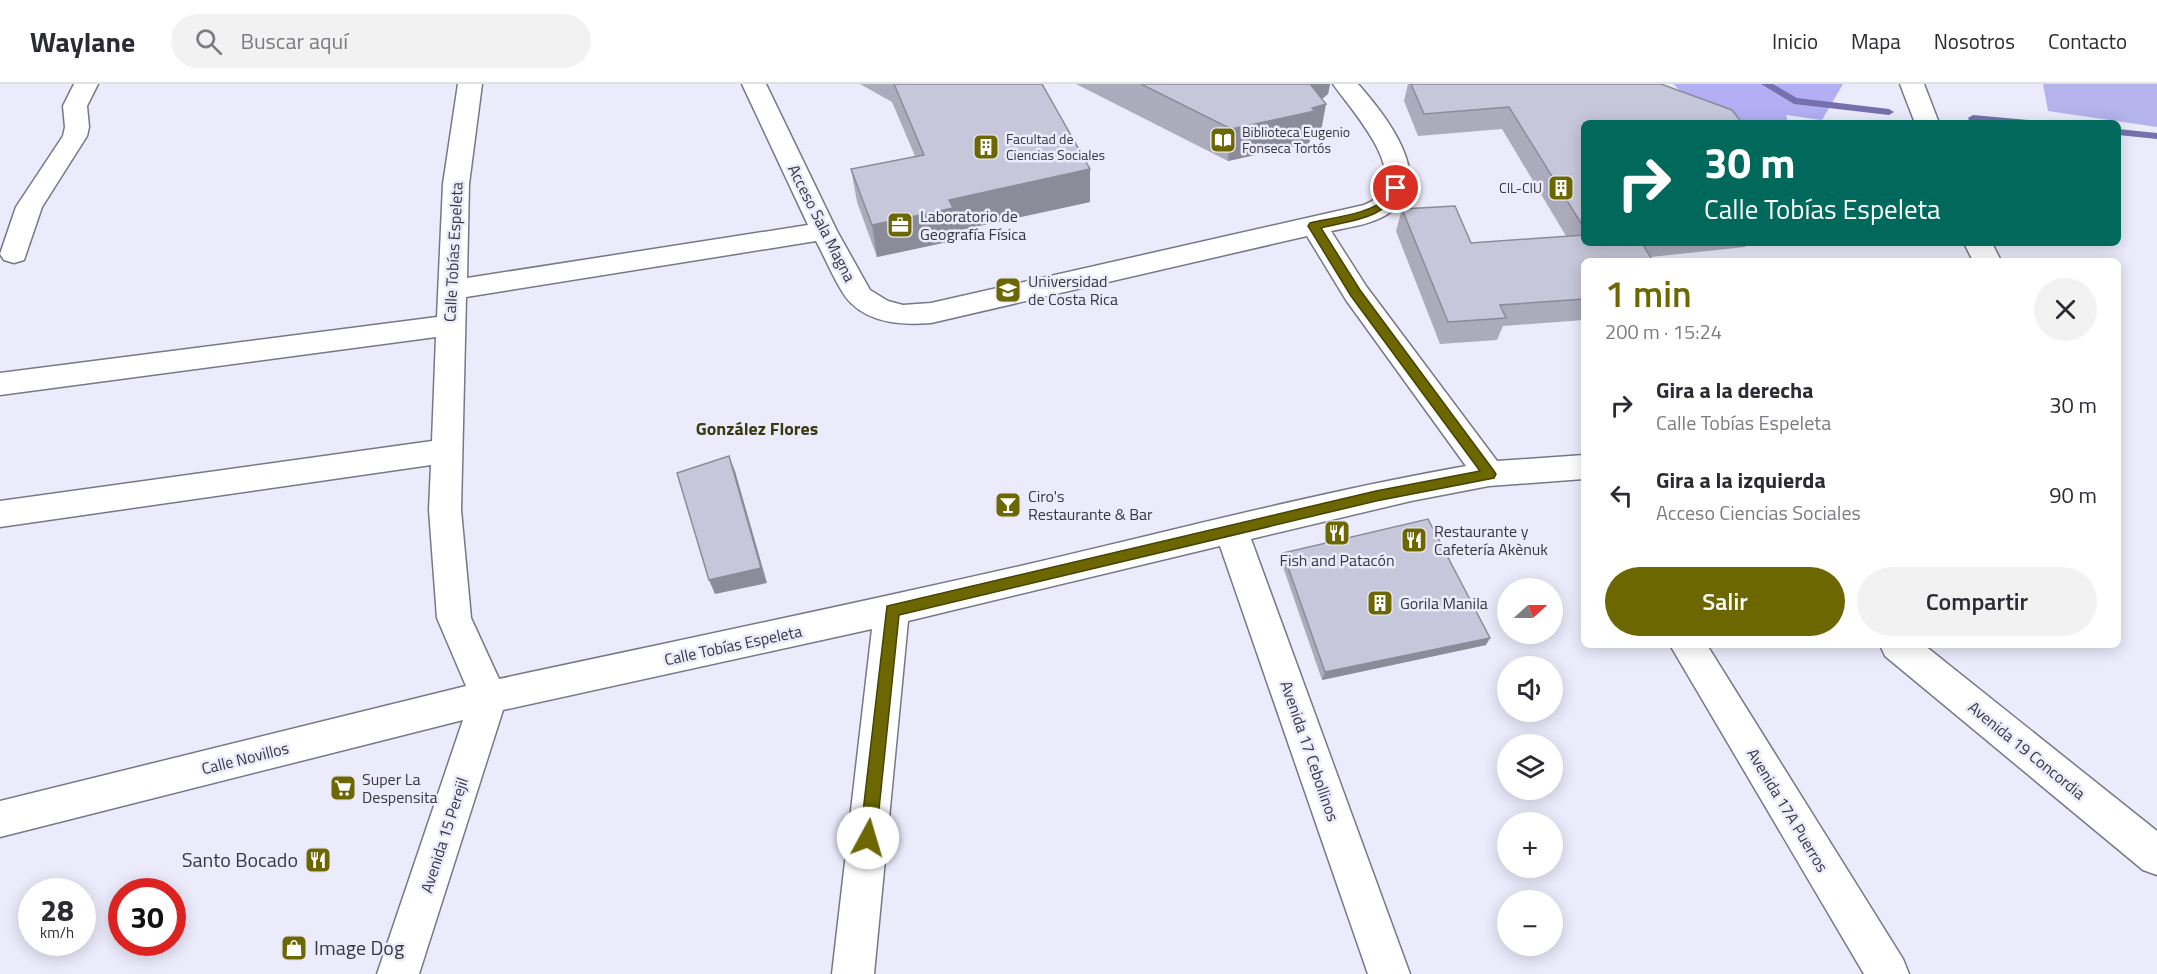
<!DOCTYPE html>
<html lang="es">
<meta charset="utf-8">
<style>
body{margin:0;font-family:"Titillium Web",sans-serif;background:#f2f2f3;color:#2b2b33;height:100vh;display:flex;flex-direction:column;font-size:22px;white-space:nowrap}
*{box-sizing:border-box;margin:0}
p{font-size:20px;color:#7c7c81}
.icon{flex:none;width:33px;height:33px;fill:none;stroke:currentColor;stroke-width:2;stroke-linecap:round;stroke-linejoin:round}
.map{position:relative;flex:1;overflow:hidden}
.drawer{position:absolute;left:1581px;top:174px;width:540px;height:390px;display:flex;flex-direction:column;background:#fff;border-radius:9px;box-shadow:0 3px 15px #0003}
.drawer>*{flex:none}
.top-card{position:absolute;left:1581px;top:36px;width:540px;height:126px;border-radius:9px;box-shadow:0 3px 15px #0003;background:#00695c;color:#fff;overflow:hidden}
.needle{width:39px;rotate:69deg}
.tools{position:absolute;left:1497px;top:494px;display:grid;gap:12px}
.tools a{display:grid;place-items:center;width:66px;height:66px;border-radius:50%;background:#fff;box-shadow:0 3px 15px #0003;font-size:30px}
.speed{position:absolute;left:18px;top:794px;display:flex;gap:12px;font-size:30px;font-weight:700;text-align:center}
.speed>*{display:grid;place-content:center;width:78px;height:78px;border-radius:50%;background:#fff;box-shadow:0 3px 15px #0003;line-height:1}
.speed small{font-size:15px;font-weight:400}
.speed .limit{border:9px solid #d22;background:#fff;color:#111}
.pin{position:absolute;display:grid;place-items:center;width:51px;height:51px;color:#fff;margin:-26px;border:3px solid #fff;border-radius:50%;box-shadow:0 2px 6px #0007}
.me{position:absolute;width:66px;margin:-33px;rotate:6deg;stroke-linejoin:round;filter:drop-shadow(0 0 4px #0008)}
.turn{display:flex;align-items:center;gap:21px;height:126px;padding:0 24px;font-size:27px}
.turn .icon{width:78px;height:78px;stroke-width:2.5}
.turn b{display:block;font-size:42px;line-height:51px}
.round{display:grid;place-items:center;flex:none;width:63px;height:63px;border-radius:32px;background:#f2f2f3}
.overview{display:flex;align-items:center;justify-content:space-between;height:102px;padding:0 24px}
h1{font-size:36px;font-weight:600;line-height:45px;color:#6c6700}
.button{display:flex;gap:12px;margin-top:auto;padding:12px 24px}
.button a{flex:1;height:69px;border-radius:36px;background:#6c6700;color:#fff;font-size:24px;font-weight:600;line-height:69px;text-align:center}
.button a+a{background:#f2f2f3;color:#2b2b33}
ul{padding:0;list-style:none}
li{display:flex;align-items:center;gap:18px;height:90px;padding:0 24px}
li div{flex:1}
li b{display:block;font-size:22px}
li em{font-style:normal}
header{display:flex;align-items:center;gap:36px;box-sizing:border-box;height:84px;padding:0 30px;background:#fff;border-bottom:2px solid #e1e1e2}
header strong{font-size:28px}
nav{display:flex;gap:33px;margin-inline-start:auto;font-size:21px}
.search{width:420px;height:54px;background:#f2f2f3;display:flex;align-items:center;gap:15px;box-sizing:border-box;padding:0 21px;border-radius:33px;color:#7c7c81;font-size:22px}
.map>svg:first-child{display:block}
.green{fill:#b5b3ec}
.forest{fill:#b2aff4}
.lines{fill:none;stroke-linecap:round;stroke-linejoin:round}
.stream{fill:#7671ae;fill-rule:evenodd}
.minor-casing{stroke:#777789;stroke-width:3}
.minor{fill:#fff;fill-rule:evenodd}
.wall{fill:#ababbc}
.shaded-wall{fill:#8b8b99}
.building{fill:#c7c7db;stroke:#8b8b99;stroke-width:1.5}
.route{fill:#6c6700;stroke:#464300;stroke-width:1.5}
.labels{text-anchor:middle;stroke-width:5;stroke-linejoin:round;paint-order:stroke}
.far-poi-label{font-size:14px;fill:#383840;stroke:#ebebfc;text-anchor:start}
.poi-label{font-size:16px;fill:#383840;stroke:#ebebfc;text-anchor:start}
.street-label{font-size:16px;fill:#383840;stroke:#ebebfc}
.neighbourhood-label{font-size:18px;font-weight:bold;fill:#3b3910;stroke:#ebebfc}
.near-poi-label{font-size:20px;fill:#383840;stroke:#ebebfc;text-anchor:end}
</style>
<header>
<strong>Waylane</strong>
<div class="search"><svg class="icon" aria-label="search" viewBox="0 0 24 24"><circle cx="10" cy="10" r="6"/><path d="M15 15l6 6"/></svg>Buscar aquí</div>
<nav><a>Inicio</a><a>Mapa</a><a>Nosotros</a><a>Contacto</a></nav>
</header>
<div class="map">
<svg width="2157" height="890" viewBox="0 0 2157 890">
<rect width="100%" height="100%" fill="#ebebfc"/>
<polygon class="green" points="2043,0 2157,0 2157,43 2048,27"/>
<polygon class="forest" points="1673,0 1843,0 1822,36 1786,31 1788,39 1748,39 1740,36 1685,11"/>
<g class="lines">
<g class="stream">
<polygon points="1761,0 1773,0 1797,14 1889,25 1894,28 1889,31 1794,20"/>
<polygon points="1973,31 2028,36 2033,39 1995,39 1969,36 1968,34"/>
<polygon points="2118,45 2157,49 2157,55 2118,51"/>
</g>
<g class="minor-casing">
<g id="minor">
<polygon points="74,0 98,0 87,22 89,43 87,52 42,123 24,176 14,179 4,176 0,170 16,123 63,52 65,43 63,22"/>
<path d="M458,0H482L469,100L467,194L808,141L742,0H766L837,147L870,206L888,217L903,221L931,219L1364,121C1369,119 1375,116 1379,111C1405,83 1348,22 1333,0H1358C1383,28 1438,96 1392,127C1375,140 1351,143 1331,147L1366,202L1497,377L1584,371V395L1489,402L1411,417L1251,455L1410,890H1368L1220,462L908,537L874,890H832L872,545L503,626L419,890H377L463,636L0,753V717L466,602L437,534L429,426L431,381L0,443V417L432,357L436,253L0,311V289L437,233L443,100ZM1307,152L1346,216L1466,382C1319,408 1175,446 1029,480C853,520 676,557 499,595L471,534L461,426L466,213L816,157C825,173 839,208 851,219C872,240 904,241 931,239Z"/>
<polygon points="1900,0 1924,0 1939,39 1915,39"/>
<polygon points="1964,159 1992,159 2001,177 1973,177"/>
<polygon points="1670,561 1707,561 1903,875 1909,890 1864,890"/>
<polygon points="1880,561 1924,561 2157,747 2157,791 2143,786 1885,572"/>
</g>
</g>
<use href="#minor" class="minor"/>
</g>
<g class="wall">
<polygon points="860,0 1042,0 1090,118 956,147 957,156 877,173 857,118 851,85 915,72 892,18"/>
<polygon points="1076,0 1330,0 1328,10 1322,15 1320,53 1310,55 1309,59 1228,77"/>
<polygon points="1408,0 1661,0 1584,39 1584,159 1747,159 1745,163 1651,173 1584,177 1584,236 1503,242 1497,256 1440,260 1396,147 1402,125 1471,159 1566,152 1502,45 1418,52 1404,17"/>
<polygon points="1283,469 1486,561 1322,596 1281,477"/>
</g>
<g class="shaded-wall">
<polygon points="1308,0 1330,0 1328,10 1304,29 1312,24 1326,20 1320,53 1310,55 1309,59 1228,77 1231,45"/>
<polygon points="1090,85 1090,118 956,147 957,156 877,173 872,141 949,116"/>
<polygon points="729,372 735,387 767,499 715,510 709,496"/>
<polygon points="1490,554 1486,561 1322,596 1325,588"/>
</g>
<g class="building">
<polygon points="894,0 1042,0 1090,85 949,116 953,124 872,141 851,85 924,71"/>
<polygon points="1141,0 1310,0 1326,20 1312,24 1315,27 1231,45"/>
<polygon points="1411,0 1661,0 1732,26 1742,39 1584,39 1584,144 1509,23 1424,30"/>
<polygon points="1455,122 1471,159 1584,151 1584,159 1642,159 1653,177 1584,177 1584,215 1500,221 1506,234 1448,238 1402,125"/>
<polygon points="729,372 761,484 709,496 677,389"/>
<polygon points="1428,435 1490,554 1325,588 1283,469"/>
</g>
<path class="route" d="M1396,100L1401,104C1386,135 1352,136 1321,144L1360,206L1494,387L1496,390L1494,394L1376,417L899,531L876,754L874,759L868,761L862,759L860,754L887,522L1376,407L1480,387L1351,212L1308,142L1310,139C1330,134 1372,130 1386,114C1388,111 1390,105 1392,101Z"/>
<defs>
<g id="library-square" transform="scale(1.35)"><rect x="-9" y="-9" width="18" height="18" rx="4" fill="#6c6700" stroke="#ebebfc"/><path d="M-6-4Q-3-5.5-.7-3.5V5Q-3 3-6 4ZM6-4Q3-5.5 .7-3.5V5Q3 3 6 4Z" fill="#fff"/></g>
<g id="building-square" transform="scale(1.35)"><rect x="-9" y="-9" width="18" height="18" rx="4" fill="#6c6700" stroke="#ebebfc"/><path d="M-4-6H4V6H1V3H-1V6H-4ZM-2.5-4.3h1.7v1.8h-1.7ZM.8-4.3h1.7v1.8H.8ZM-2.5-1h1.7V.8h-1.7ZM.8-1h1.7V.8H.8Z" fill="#fff"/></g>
<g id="office-square" transform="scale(1.35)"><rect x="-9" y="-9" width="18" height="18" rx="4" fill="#6c6700" stroke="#ebebfc"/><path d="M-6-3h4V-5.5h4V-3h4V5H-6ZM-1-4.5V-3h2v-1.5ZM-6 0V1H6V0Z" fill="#fff"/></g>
<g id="university-square" transform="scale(1.35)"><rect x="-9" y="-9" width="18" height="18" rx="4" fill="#6c6700" stroke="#ebebfc"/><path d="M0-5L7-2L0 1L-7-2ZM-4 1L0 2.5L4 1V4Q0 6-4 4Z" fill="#fff"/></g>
<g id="bar-square" transform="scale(1.35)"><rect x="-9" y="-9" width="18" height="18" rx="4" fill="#6c6700" stroke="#ebebfc"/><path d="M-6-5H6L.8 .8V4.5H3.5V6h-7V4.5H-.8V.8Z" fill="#fff"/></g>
<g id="restaurant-square" transform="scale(1.35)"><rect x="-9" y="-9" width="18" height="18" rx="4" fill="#6c6700" stroke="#ebebfc"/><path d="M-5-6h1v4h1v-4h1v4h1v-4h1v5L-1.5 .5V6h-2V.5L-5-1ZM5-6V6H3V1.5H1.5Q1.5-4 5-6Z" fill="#fff"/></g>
<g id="supermarket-square" transform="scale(1.35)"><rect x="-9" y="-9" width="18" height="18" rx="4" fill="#6c6700" stroke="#ebebfc"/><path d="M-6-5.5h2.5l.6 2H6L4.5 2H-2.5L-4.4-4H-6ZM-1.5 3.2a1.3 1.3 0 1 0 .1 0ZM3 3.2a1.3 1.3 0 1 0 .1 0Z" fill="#fff"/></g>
<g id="shop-square" transform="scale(1.35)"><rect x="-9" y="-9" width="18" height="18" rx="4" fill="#6c6700" stroke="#ebebfc"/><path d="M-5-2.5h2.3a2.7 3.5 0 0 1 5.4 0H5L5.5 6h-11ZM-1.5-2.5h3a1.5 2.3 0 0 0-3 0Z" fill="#fff"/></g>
</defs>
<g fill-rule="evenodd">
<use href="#library-square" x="1223" y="56"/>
<use href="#building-square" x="986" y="63"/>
<use href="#building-square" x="1561" y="104"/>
<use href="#office-square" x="900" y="141"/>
<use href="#university-square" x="1008" y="206"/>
<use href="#bar-square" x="1008" y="421"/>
<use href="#restaurant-square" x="1337" y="449"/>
<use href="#restaurant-square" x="1414" y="456"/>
<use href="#building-square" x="1380" y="519"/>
<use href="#supermarket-square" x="343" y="704"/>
<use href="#restaurant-square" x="318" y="776"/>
<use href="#shop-square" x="294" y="864"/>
</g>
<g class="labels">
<g class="far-poi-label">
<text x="1242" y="53">Biblioteca Eugenio<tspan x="1242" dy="16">Fonseca Tortós</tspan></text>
<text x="1006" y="60">Facultad de<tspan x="1006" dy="16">Ciencias Sociales</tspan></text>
<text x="1542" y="109" text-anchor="end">CIL-CIU</text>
</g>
<g class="poi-label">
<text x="920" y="138">Laboratorio de<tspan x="920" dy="18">Geografía Física</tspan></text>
<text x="1028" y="203">Universidad<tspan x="1028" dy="18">de Costa Rica</tspan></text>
<text x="1028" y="418">Ciro's<tspan x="1028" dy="18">Restaurante &amp; Bar</tspan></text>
<text x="1434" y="453">Restaurante y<tspan x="1434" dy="18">Cafetería Akènuk</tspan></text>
<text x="1337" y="482" text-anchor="middle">Fish and Patacón</text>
<text x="1400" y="525">Gorila Manila</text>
<text x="362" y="701">Super La<tspan x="362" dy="18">Despensita</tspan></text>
</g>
<g class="street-label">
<text transform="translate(822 139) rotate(63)" y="6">Acceso Sala Magna</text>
<text transform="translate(453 168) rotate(-87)" y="6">Calle Tobías Espeleta</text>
<text transform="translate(733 561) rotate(-12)" y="6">Calle Tobías Espeleta</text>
<text transform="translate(2027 666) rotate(39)" y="6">Avenida 19 Concordia</text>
<text transform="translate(1310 667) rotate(71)" y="6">Avenida 17 Cebollinos</text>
<text transform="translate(245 674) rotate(-14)" y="6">Calle Novillos</text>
<text transform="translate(1788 726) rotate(59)" y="6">Avenida 17A Puerros</text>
<text transform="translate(444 751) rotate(-72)" y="6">Avenida 15 Perejil</text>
</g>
<g class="neighbourhood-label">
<text x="757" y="351">González Flores</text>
</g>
<g class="near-poi-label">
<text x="298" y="783">Santo Bocado</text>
<text x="314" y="871" text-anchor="start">Image Dog</text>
</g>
</g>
</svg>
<div class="tools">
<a><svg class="needle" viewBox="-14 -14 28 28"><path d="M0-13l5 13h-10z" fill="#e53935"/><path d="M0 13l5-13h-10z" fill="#7c7c81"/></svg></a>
<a><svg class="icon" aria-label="sound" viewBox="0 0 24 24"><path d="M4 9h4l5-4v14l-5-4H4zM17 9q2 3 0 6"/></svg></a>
<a><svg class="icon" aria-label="layers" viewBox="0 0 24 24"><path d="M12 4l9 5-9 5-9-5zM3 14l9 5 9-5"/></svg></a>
<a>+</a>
<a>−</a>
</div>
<div class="speed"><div>28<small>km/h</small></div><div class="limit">30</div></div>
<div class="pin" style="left:1396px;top:104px;background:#d93025"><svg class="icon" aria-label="arrive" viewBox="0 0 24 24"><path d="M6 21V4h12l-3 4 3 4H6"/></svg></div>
<svg class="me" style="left:868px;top:754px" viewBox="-20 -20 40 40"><circle r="19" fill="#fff"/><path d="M0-13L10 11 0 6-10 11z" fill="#6c6700"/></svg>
<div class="top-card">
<div class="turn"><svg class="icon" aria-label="right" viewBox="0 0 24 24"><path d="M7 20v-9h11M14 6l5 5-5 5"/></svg><div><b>30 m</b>Calle Tobías Espeleta</div></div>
</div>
<section class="drawer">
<div class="overview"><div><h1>1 min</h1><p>200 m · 15:24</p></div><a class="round"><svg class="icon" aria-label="close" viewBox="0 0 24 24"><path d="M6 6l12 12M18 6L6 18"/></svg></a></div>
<ul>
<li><svg class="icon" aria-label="right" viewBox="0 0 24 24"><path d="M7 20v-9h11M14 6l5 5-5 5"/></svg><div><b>Gira a la derecha</b><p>Calle Tobías Espeleta</p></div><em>30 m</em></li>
<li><svg class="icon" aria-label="left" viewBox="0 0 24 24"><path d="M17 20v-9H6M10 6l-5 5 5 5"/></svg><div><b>Gira a la izquierda</b><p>Acceso Ciencias Sociales</p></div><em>90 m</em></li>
</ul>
<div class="button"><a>Salir</a><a>Compartir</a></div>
</section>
</div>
